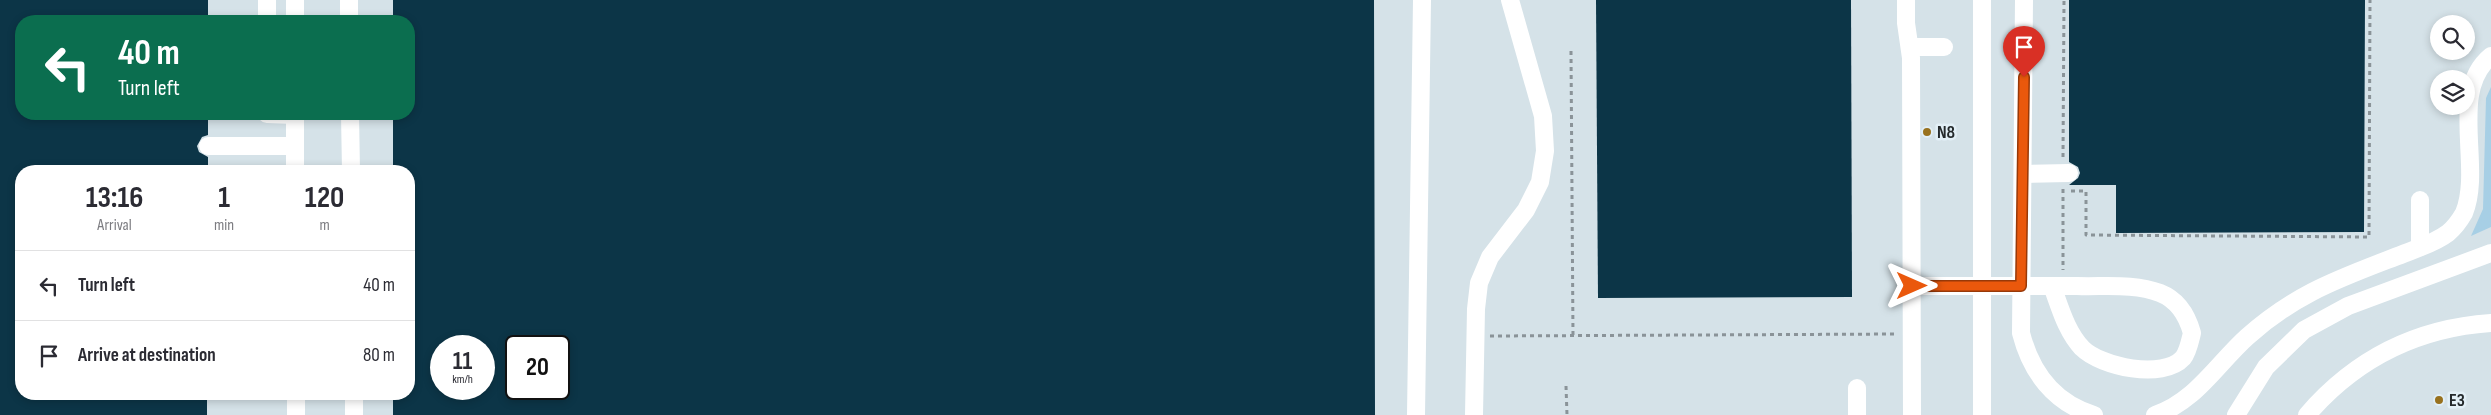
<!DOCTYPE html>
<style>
body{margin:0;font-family:"Sofia Sans Condensed",sans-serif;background:#f7f7f7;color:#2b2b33;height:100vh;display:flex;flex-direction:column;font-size:19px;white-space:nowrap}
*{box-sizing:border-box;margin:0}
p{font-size:16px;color:#7c7c81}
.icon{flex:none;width:28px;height:28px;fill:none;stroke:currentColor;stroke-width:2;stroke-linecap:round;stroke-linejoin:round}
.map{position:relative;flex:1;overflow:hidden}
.side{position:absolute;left:15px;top:165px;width:400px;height:235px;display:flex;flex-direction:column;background:#fff;border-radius:20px;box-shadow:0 2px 8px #0003}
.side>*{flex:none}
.banner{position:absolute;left:15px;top:15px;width:400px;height:105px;border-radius:20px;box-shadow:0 2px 8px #0003;background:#0b6e4f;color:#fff;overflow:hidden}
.controls{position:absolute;left:2430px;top:15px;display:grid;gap:10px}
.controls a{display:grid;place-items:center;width:45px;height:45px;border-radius:50%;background:#fff;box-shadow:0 2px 8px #0003;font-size:25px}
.speed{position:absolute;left:430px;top:335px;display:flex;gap:10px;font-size:25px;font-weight:700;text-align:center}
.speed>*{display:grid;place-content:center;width:65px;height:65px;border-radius:50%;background:#fff;box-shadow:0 2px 8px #0003;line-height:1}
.speed small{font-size:12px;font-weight:400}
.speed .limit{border:2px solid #111;border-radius:8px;background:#fff;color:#111}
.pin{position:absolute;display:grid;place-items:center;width:42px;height:42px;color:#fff;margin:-51px -21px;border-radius:50% 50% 50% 0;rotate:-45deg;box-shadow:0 0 5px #0007}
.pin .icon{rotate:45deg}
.me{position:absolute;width:55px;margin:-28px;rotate:90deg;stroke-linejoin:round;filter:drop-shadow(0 0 4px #0008)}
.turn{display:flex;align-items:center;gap:18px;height:105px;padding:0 20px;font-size:22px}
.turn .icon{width:65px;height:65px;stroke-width:2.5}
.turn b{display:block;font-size:35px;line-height:42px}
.eta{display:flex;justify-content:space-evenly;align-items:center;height:85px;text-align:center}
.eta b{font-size:30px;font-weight:700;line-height:35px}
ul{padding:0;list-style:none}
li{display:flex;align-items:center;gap:15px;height:70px;padding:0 20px;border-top:1px solid #e1e1e2}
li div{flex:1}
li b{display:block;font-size:19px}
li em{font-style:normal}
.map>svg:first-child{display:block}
.green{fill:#a7cfe5}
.building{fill:#0c3547;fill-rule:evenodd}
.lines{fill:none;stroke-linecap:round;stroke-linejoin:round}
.path{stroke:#8a9398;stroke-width:3;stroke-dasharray:4 4;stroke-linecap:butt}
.minor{stroke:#fff;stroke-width:18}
.route-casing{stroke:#983908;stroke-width:12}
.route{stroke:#ea580c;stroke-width:9}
.poi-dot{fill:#98711d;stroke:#e2eff6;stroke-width:2}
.labels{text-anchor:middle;stroke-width:5;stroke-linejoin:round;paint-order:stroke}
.poi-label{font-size:18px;font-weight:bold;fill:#24292b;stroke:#e2eff6;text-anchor:start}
</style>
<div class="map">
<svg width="2491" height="415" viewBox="0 0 2491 415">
<rect width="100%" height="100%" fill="#d5e2e8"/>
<polygon class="green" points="2491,87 2491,227 2471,236 2483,209 2486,98"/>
<g class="building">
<polygon points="0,0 208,0 208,21 21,21 21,114 208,114 208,135 202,137 197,146 199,152 208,157 208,171 21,171 21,394 207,394 207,415 0,415"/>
<path d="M393,0H1374L1375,415H393V394H409V171H393V114H409V21H393ZM441,346H484V389H441ZM516,346H559V389H516Z"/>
<polygon points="1596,0 1851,0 1852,297 1598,298"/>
<polygon points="2069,0 2365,0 2364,232 2116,233 2116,185 2069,185 2078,178 2080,173 2078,167 2069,162"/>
</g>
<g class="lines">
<g class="path">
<polyline points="1571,51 1573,336"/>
<polyline points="2063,157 2064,0"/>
<polyline points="2063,189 2063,270"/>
<polyline points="2071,191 2086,191 2086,235 2369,237 2370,0"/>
<polyline points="1490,336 1896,334"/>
<polyline points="1566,386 1567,415"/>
</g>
<g class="minor">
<polyline points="295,0 295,21"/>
<polyline points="349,0 349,21"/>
<polyline points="1906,0 1906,23 1911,58 1912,415"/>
<polyline points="1982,0 1982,415"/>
<path d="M2024,0L2021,333C2031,372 2054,403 2094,415"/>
<polyline points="267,21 267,0"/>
<polyline points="1910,47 1944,47"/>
<polyline points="267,114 295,115"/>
<polyline points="295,114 295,171"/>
<polyline points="350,114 351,171"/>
<polyline points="208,146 295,146"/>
<polyline points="2023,174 2069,173"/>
<polyline points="2420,247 2420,200"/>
<path d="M1912,286C1967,286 2022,286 2077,286C2104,287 2134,283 2160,293C2178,300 2187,315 2192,333C2190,341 2188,352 2183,358C2163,380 2101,367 2082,348C2066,331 2060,307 2052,286"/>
<polyline points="1857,388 1857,415"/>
<polyline points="296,394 296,415"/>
<polyline points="354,394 354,415"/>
<polyline points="1416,415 1422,0"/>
<polyline points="1474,415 1476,309 1479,283 1490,257 1526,210 1540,182 1545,151 1543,116 1510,0"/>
<path d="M2155,415C2195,402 2217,364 2247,337C2266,320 2289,304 2312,292C2341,277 2372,266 2403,254C2418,248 2435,243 2448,233C2454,228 2460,220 2464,213C2483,167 2448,91 2491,56"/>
<polyline points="2236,415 2266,367 2304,330 2348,306 2491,253"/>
<path d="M2307,415C2356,358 2417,328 2491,323"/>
</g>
</g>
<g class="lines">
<g class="route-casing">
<polyline id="route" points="1912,286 2021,286 2024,77"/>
</g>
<use href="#route" class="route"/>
</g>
<g class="poi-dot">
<circle cx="1927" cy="132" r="5"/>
<circle cx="2439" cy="400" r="5"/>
</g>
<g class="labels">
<g class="poi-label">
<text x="1937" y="138">N8</text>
<text x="2449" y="406">E3</text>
</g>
</g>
</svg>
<div class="controls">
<a><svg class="icon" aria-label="search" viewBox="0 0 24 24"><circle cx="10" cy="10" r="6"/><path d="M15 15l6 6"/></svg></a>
<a><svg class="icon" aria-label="layers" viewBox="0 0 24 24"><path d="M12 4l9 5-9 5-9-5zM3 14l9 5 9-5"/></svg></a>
</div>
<div class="speed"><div>11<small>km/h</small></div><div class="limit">20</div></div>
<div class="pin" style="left:2024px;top:77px;background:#d93025"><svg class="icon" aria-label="arrive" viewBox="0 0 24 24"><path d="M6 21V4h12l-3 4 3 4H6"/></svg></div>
<svg class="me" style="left:1912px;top:286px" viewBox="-20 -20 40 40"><path d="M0-17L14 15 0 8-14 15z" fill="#ea580c" stroke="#fff" stroke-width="4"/></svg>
<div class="banner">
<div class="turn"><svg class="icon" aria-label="left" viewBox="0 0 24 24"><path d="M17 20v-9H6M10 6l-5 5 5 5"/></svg><div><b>40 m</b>Turn left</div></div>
</div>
<section class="side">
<div class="eta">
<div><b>13:16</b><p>Arrival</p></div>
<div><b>1</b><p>min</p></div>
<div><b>120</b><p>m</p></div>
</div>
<ul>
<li><svg class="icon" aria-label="left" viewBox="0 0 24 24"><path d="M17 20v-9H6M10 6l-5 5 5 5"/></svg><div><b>Turn left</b></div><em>40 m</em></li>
<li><svg class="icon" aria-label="arrive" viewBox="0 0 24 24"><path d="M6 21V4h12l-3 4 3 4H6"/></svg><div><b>Arrive at destination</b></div><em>80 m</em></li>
</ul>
</section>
</div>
